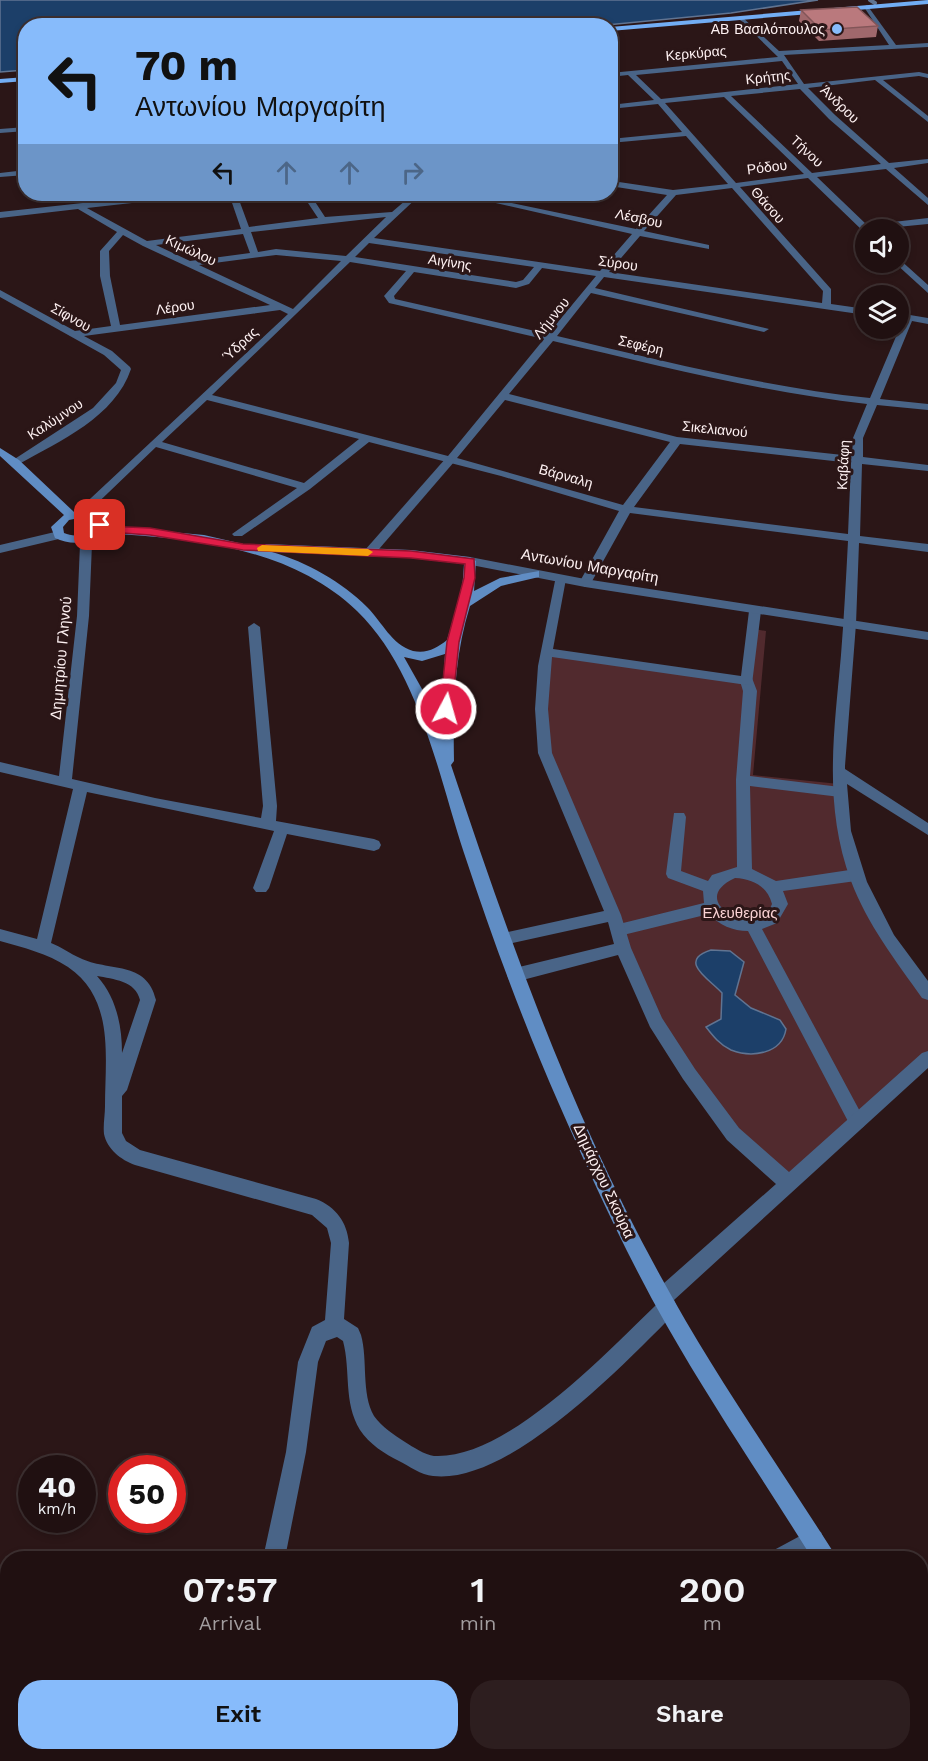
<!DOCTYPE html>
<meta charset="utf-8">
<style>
body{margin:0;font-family:"Work Sans",sans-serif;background:#2d1e1f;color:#f1f3f6;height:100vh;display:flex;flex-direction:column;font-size:22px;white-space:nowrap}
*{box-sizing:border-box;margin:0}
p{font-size:20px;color:#a29d9f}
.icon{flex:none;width:33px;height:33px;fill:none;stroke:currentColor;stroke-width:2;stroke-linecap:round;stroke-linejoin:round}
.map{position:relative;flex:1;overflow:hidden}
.drawer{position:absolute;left:0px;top:1551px;width:928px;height:210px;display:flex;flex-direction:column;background:#201011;border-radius:24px 24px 0 0;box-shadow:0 3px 9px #0003,0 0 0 2px #3d3031}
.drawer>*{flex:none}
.guide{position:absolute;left:18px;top:18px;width:600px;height:183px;border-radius:24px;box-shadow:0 3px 9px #0003,0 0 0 2px #3d3031;background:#87bbfb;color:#111;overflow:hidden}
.tools{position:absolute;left:855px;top:219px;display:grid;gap:12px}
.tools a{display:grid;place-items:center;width:54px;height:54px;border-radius:50%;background:#201011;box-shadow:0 3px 9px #0003,0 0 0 2px #3d3031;font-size:30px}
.speed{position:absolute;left:18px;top:1455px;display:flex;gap:12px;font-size:30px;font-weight:700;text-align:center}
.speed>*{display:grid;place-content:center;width:78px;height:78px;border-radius:50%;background:#201011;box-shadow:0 3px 9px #0003,0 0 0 2px #3d3031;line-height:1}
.speed small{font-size:15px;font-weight:400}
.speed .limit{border:9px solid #d22;background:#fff;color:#111}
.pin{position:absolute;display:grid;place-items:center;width:51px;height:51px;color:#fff;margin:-26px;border-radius:12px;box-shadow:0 3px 9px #0006}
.me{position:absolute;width:66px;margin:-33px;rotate:6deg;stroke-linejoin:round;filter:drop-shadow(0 0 4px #0008)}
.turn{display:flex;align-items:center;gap:21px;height:126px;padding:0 18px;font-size:27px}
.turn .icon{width:78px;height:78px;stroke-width:2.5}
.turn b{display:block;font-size:42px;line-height:51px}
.lanes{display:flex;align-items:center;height:57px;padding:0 18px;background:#0003;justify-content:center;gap:30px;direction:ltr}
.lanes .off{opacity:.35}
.eta{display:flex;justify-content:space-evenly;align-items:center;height:102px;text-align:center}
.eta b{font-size:36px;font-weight:600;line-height:42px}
.button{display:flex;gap:12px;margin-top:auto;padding:12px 18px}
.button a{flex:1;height:69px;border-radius:24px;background:#87bbfb;color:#111;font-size:24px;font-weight:600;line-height:69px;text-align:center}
.button a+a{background:#2d1e1f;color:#f1f3f6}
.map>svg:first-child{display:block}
.green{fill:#512a2e}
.water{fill:#1c3f69;stroke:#607492;stroke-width:1.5}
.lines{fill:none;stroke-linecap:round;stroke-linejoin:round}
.stream{stroke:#607492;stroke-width:4}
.pedestrian{fill:#496487;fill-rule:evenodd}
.minor{fill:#496487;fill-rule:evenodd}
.tertiary{fill:#496487;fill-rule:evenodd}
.secondary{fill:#608dc4;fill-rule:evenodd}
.primary{fill:#72adf4;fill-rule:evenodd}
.wall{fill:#a0686c}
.building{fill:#ba797d;stroke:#825558;stroke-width:1.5}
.route{fill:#e11d48;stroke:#92132f;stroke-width:1.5}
.slow{fill:#f59e0b}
.poi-dot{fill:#87bbfb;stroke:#2b1617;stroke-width:2}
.labels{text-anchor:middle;stroke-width:6;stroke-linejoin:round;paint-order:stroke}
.far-poi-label{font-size:14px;fill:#fef1f2;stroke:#2b1617;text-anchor:end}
.far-street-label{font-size:14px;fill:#fef1f2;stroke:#2b1617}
.street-label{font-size:15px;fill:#fef1f2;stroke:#2b1617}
.park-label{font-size:15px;fill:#fad2d4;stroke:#2b1617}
</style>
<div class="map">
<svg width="928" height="1761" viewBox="0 0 928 1761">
<rect width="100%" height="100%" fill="#2b1617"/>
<polygon class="green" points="754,629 766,631 753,775 839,784 853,867 928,993 928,1058 789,1184 733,1134 656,1022 545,753 547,652 747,681"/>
<g class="water">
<polygon points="0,0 818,0 731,13 596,26 26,26 25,70 0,72"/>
<path d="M711,950L730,951L744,962L735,995L751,1008L780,1020L786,1029C782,1054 752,1058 731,1050C720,1045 713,1036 706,1027L721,1019L722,993C711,980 676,961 711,950Z"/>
</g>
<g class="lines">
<polyline class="stream" points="870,0 875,3"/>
<path class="pedestrian" d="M747,677L752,678L757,691L750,776L840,787L847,792L840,797L750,786L752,869L776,881L856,869L861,871L863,875L861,879L856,881L783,891L788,904L777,923L762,929L863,1117L866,1122L863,1127L857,1130L851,1127L748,931C733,931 719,925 709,914L619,936L614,934L611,930L614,926L619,924L704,903L703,891L668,878L666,874L674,813H684L686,817L681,871L708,881L712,875L737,867L736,780L743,691L740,681ZM735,878C753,879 767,886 772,904L767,915C733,928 693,897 735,878Z"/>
<g class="minor">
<path d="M867,5L896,45L928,43V47L784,55L804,84L919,72L928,74V78L919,76L883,80L928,116V122L875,80L808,88L835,115L889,163L928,159V163L894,168L928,198V205L886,169L817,177L867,225L928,218V224L866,230L864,232L808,178L740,187L831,289V304L866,309V315L604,277L595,288L769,329L764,332L591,293L557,336C660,360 763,387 870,398L903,320L898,319V313L928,318V324L912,321L880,399L928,404V410L877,405L863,438V457L928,465V471L862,464L860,536L928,544V552L859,543L856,624L845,766V769L928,823V835L847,784L851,831L867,882L894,935L928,981V1000L922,998C896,961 867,924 851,881C823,805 834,734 841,655C844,617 846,579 848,541L630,513L591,583L585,587L579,583L619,511L501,476L369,442L310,489L242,536H234L232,534L297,488L156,447L84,516H76V512L288,314L280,310L84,336L112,351L130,367L131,369C115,417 60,441 19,464H11L10,462L93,408L116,383L121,370L104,355L0,297V290L75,331L111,326L100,276V251L117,232L78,209L0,218V212L156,195L159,196V200L87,208L147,241L241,229L230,197L231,194H239L238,197L249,227L318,218L302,194H310L325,217L392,212L413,194H421L374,238L600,271L632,234L456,194H469L636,229L667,195L610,186V161L619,169V182L673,190L728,184L686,136L610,143V139L682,132L658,104L610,109V105L654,100L628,75L610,77V73L778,57L739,19L741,16L779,51L889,45L864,7ZM782,61L798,84L661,99L636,75ZM800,89L829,119L881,164L812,173L731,96ZM724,97L804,174L736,183L665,103ZM732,188L823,291L822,303L609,272L640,236L709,249V245L644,231L676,195ZM386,217L346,256L276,249L258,252L251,232ZM243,234L250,253L190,261L156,245ZM123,235L143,246L270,305L120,325L110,276L109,251ZM369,243L534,267L523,280L516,282L355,257ZM276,255L341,261L293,309L199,265ZM350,262L406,271L384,296L389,303L544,339L448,456L212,395ZM542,268L596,276L548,334L395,299L394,296L414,272L516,288L529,284ZM553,341C657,365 760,392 867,404L853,438L852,456L677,437L509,394ZM207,400L359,439L304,483L162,442ZM505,400L670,442L623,505L457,458ZM680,444L851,463L848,534L634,507Z"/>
<polygon points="26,127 26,131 0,133 0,129"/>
<polygon points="26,170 26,175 0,177 0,173"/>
<polygon points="898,258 928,285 928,293 895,263 898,262"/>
<path d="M83,534L87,535L92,544L89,616L72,779L155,798L261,818L263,806L248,627L254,623L260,627L277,806L276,821L374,839L379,841L381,845L379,849L374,851L287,834L269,888L266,892H256L253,888L274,831L87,792L51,943C62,947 70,954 80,958C108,972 147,960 156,1000L127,1090L122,1096V1133L126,1141L140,1150L316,1199C336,1207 347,1222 349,1243L344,1319L358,1328L361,1335C368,1360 361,1393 374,1416C382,1427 394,1435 405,1442C413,1447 425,1455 434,1456C506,1460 606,1353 656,1305L652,1298L655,1291L776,1184L727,1140L683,1079L650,1027L618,955L515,982L509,980L507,975L509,970L515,968L614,944L608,922L503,945L497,943L495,939L497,935L503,933L604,911L538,753L535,709L538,666L556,576H564L566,579L553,649L741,676L749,611L755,607L761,611L752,684L747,685L552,657L548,709L552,753L621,915L631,948L662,1018L695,1069L739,1128L789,1172L922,1053L928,1051V1068L674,1300L677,1307L674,1314C623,1365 509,1485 433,1476C421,1475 409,1466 399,1461C385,1454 369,1444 360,1430C343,1402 351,1371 343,1341L337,1337L326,1341L318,1362L306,1452L285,1558H263L286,1452L298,1362L312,1327L325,1320L331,1243L327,1228L312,1215L135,1165C121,1160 107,1149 104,1134C103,1125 105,1115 105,1106C105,1057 115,999 68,967C47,953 24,948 0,941V929L37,939L73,789L0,772V762L59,776L77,616L80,544L77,538ZM97,976C113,979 136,981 140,1000L122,1053C122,1025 116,997 97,976Z"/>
<path d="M813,1529L821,1532L824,1540C815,1561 791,1558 771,1558L774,1550Z"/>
<polygon points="928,1671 928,1699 921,1702 921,1674"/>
<polygon points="0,1716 8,1718 8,1741 0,1740"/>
<polygon points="63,1754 106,1754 109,1761 66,1761"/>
<polygon points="221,1754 245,1754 243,1761 219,1761"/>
</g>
<g class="tertiary">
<polygon points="450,457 455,460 454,462 373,556 365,556 365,550 446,458"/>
<polygon points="59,531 65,535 63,538 0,553 0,545"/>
<polygon points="470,557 585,579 928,632 928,640 585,587 466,564 464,561"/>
</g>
<g class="secondary">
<path d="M0,448L19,460L74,512L79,511L101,516L105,526L204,535L260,548L266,544L411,550L470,557L476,561L474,591L500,578L539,571V577L501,586L470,606C454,657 453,708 454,761L451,765C510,942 570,1112 661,1277C712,1371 774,1459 832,1550L835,1558H812C764,1481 712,1405 667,1326C626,1254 592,1179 559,1104C523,1022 492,938 464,853C438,774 419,671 357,611C289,546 190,538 101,533C88,545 70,545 55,538L51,527L64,515L0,456ZM79,518L92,520L94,525C87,535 76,538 64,533L63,527L69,520ZM272,552L411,558L464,564L462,591L447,640C437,648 427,654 413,651C391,644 383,623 367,607C342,582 307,562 272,552ZM445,654L440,733L422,689L404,657L422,661Z"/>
<polygon points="921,1707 928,1710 928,1744 921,1741"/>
</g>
<g class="primary">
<polygon points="928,0 928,4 610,31 610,27"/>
<polygon points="26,77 26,81 0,83 0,79"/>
</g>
</g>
<polygon class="wall" points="801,10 878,26 876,37 819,41 799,21"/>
<polygon class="building" points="857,7 878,26 821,30 801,10"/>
<polygon class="route" points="100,522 104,523 105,526 150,528 243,544 411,551 474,559 475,578 459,642 452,709 446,713 440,709 447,642 464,578 465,564 411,558 243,550 150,535 95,531 95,525"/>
<polygon class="slow" points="262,545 368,549 373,552 368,556 258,551 257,548"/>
<circle class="poi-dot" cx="837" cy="29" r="6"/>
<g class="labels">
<g class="far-poi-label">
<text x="825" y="34">ΑΒ Βασιλόπουλος</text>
</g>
<g class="far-street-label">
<text transform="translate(696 53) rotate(-5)" y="5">Κερκύρας</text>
<text transform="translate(768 77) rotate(-6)" y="5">Κρήτης</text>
<text transform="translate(840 104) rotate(44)" y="5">Άνδρου</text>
<text transform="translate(807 151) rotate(43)" y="5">Τήνου</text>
<text transform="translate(767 167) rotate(-7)" y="5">Ρόδου</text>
<text transform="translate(768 205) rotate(48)" y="5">Θάσου</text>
<text transform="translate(639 218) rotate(12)" y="5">Λέσβου</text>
<text transform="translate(191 250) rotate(25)" y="5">Κιμώλου</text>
<text transform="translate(450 262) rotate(9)" y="5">Αιγίνης</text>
<text transform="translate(618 263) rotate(8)" y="5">Σύρου</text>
<text transform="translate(175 307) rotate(-8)" y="5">Λέρου</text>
<text transform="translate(71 317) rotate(29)" y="5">Σίφνου</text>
<text transform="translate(551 318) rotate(-51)" y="5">Λήμνου</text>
<text transform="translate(240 344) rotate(-43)" y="5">Ύδρας</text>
<text transform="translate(641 345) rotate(13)" y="5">Σεφέρη</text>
<text transform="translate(55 419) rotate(-33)" y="5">Καλύμνου</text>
<text transform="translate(715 429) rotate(6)" y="5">Σικελιανού</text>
<text transform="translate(843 465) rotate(-87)" y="5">Καβάφη</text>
<text transform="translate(566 476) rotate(16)" y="5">Βάρναλη</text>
</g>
<g class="street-label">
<text transform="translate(590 566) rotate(10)" y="5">Αντωνίου Μαργαρίτη</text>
<text transform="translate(61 658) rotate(-85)" y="5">Δημητρίου Γληνού</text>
<text transform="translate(604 1181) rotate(65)" y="5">Δημάρχου Σκούρα</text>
</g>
<g class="park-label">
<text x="740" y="918">Ελευθερίας</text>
</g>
</g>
</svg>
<div class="tools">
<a><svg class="icon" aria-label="sound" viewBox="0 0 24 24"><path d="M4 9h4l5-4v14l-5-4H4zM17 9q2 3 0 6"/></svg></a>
<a><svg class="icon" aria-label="layers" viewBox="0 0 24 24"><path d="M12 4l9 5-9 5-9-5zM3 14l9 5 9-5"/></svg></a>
</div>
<div class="speed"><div>40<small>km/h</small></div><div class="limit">50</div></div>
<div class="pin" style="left:100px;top:525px;background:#d93025"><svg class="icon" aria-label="arrive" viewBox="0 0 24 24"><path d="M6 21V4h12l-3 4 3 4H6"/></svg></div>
<svg class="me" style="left:446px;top:709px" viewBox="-20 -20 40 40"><circle r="17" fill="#e11d48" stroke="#fff" stroke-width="3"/><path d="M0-11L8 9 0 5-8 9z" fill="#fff"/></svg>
<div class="guide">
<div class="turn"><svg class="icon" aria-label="left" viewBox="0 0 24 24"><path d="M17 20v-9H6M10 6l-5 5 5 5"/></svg><div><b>70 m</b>Αντωνίου Μαργαρίτη</div></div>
<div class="lanes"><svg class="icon" aria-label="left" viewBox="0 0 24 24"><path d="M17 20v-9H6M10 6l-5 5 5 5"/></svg><svg class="icon off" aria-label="ahead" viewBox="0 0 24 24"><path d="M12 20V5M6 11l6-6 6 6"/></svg><svg class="icon off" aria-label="ahead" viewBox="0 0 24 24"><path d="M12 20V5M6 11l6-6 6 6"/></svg><svg class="icon off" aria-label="right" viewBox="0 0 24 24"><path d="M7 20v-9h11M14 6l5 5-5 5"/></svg></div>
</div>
<section class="drawer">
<div class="eta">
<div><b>07:57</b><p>Arrival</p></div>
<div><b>1</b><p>min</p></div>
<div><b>200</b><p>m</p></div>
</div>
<div class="button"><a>Exit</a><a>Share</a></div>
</section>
</div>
